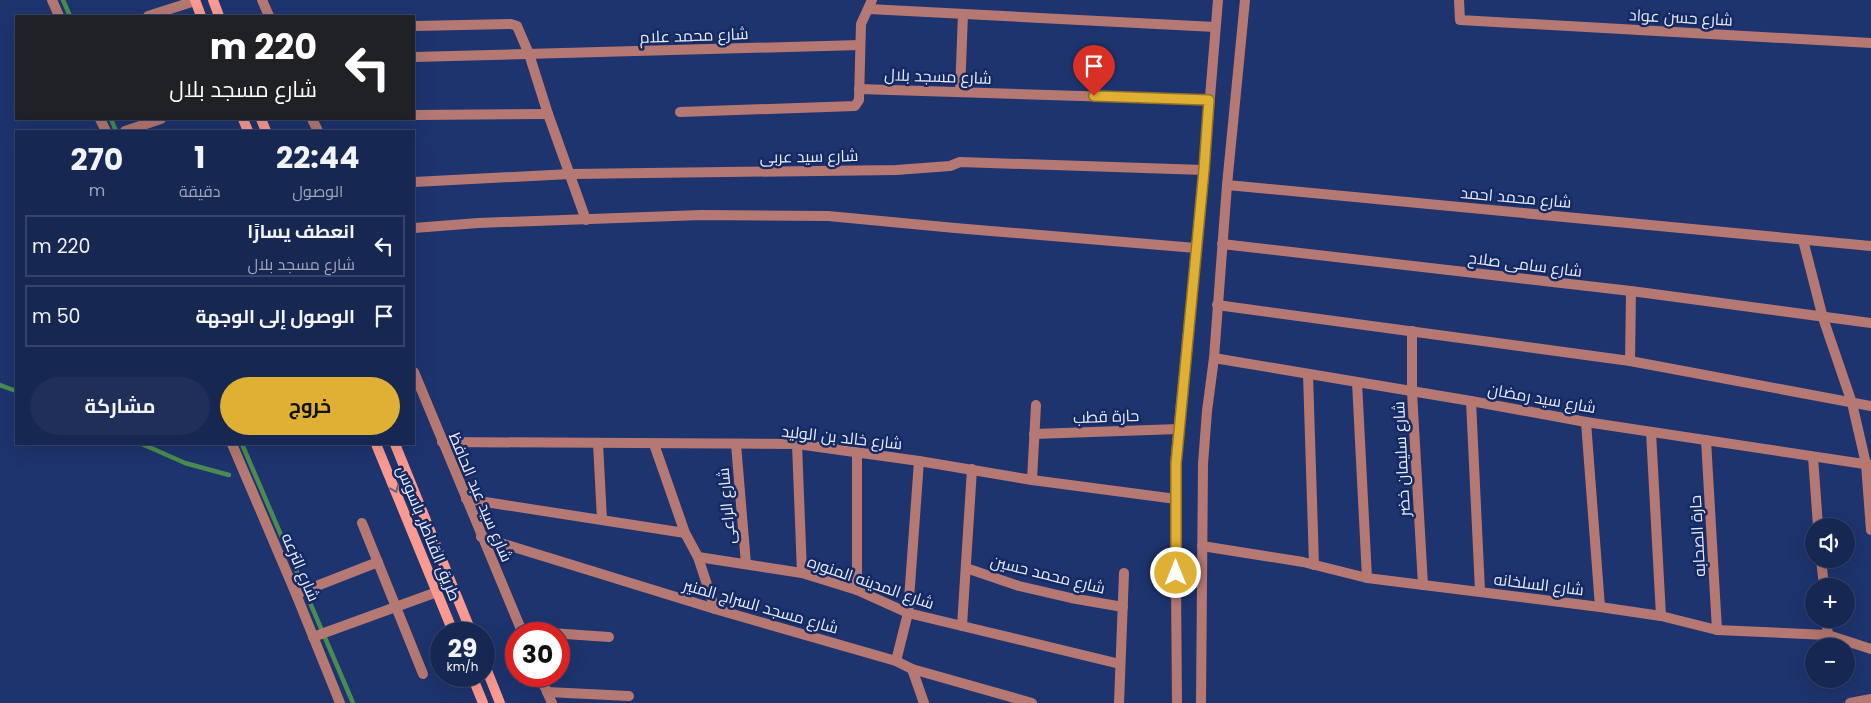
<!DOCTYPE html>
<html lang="ar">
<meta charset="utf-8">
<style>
body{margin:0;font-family:Poppins,Cairo,sans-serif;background:#1f2f59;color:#f1f3f6;direction:rtl;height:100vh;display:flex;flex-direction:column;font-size:19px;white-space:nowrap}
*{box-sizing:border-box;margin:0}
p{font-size:16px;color:#9ea5b8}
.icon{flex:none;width:28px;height:28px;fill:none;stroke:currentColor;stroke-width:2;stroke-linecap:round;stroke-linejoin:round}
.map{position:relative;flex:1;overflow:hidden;direction:ltr}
.sheet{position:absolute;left:15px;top:130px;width:400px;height:315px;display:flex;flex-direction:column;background:#162752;border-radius:0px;box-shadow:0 5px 20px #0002,0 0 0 1px #354469;direction:rtl}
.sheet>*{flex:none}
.hud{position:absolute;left:15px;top:15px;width:400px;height:105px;border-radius:0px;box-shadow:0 5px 20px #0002,0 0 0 1px #354469;direction:rtl;background:#202124;color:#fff;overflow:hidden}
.fabs{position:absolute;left:1805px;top:518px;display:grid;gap:10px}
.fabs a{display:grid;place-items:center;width:50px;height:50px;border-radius:50%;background:#162752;box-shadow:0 5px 20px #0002,0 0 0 1px #354469;font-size:25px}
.speed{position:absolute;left:430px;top:622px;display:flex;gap:10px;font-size:25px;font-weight:700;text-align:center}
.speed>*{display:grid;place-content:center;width:65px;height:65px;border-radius:50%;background:#162752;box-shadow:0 5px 20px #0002,0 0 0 1px #354469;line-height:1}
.speed small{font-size:12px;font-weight:400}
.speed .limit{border:8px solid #d22;background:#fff;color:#111}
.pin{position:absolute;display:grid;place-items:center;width:42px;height:42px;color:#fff;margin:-51px -21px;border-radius:50% 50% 50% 0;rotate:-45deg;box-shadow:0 0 5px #0007}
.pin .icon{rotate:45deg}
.me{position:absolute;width:55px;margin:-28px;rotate:0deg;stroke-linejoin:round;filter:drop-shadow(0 0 4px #0008)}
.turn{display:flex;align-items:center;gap:18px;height:105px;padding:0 15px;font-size:22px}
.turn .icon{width:65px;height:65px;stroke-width:2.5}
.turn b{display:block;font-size:35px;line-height:42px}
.eta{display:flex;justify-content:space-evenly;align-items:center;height:85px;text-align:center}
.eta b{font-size:30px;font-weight:700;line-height:35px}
.button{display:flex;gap:10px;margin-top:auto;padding:10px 15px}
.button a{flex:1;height:58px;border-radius:30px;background:#e0b034;color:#111;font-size:20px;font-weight:700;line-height:58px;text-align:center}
.button a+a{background:#1f2f59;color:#f1f3f6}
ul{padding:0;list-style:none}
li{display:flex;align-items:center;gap:15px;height:62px;margin:0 10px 8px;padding:0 5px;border:2px solid #354469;border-radius:0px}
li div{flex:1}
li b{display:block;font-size:19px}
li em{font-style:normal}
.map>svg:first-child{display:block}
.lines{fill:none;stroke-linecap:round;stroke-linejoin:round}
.stream{stroke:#4a8c50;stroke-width:4.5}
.minor{stroke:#b57872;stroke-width:10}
.secondary{stroke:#fb9a91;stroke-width:10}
.oneway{stroke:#7c5c77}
.route-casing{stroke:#927222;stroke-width:12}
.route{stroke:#e0b034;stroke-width:9}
.labels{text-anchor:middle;stroke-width:5;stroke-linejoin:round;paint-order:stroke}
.street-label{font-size:16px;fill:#e7edfc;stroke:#152962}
</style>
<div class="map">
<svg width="1871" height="703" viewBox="0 0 1871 703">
<rect width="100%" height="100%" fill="#1e346e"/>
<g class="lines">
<g class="stream">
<polyline points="63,0 70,16"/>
<polyline points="111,119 116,131"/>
<polyline points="0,385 16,391"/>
<polyline points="142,444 185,463 229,475"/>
<polyline points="242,444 353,703"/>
</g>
<g class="minor">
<polyline points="52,0 59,16"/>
<polyline points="262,0 269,16"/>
<polyline points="1459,0 1460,20 1871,43"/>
<polyline points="869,9 1215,27"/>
<polyline points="148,16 195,1"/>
<polyline points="414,26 511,24 517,26 529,54 548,114 586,220"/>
<polyline points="414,57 860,45"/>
<polyline points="859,89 1209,100"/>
<polyline points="960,92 963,14"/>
<polyline points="680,112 855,106 859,100 861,24 872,0"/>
<polyline points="414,115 548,114"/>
<polyline points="100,119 106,131"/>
<polyline points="312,119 318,131"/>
<polyline points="125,131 161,119"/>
<polyline points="414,182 570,174 896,170 950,166 960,162 1204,170"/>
<polyline points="1227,185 1871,246"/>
<polyline points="414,228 478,223 701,215 828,216 955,228 1196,248"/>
<polyline points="1803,240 1823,318 1852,403 1866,464 1871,530"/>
<polyline points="1222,244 1631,291 1871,323"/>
<polyline points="1217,305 1630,361 1871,406"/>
<polyline points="1412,331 1412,392 1423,585"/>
<polyline points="1214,358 1471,401 1586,422 1871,465"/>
<polyline points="1630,361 1631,291"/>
<polyline points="414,372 523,634"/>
<polyline points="1308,374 1314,565"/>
<polyline points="1357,382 1367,578"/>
<polyline points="1471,401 1480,591"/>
<polyline points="1586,422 1600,607"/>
<polyline points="1651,432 1661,616"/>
<polyline points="1034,434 1179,429"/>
<polyline points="1706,440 1717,630"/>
<polyline points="442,442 797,444 919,461 1032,480 1176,499"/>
<polyline points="598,443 602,520"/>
<polyline points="232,444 296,594 340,703"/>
<polyline points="654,444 685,533 698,557 715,609"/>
<polyline points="736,444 746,564"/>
<polyline points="797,444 802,573"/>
<polyline points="857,452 857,590"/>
<polyline points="1813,457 1818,526"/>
<polyline points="1032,480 1036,405"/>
<polyline points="466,499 685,533"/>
<polyline points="362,523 423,674"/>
<polyline points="481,537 715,609 896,661 912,669 1032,703"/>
<polyline points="1202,546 1303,562 1367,578 1600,607 1661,616 1717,630 1828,635 1871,649"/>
<polyline points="698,557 802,573 857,590 908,613 1120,664"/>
<polyline points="1821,559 1824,586"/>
<polyline points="966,568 1019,586 1071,598 1123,607"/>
<polyline points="296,594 378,562"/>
<polyline points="1826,619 1828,635"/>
<polyline points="962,626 972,469"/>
<polyline points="522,631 609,637"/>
<polyline points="313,637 437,592"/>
<polyline points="896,661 908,613 919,461"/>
<polyline points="912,669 924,703"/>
<polyline points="540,676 552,703"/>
<polyline points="547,692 629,696"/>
<polyline points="1119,703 1124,573"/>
<polyline points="1177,703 1175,464 1204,170 1218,0"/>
<polyline points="1201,703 1203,464 1207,411 1214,358 1227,185 1245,0"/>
<polyline points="1850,703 1871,699"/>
</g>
<g class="secondary">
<polyline points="195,0 201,16"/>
<polyline points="213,0 219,16"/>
<polyline points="243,119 248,131"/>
<polyline points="261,119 266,131"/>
<polyline points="376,444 454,634"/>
<polyline points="395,444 472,634"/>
<polyline points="484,663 500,703"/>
<polyline points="472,676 483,703"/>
</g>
</g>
<defs><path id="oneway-chevron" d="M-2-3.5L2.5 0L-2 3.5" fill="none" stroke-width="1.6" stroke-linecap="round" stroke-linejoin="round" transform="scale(1.25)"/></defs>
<use class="oneway" href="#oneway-chevron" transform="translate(395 489) rotate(68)"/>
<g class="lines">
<g class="route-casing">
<polyline id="route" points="1094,96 1209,100 1204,170 1176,464 1176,573"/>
</g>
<use href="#route" class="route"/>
</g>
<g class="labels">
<g class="street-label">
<text transform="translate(1681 17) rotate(3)" y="6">شارع حسن عواد</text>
<text transform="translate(694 35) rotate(-2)" y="6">شارع محمد علام</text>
<text transform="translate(938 76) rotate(2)" y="6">شارع مسجد بلال</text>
<text transform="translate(809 156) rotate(-1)" y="6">شارع سيد عربى</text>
<text transform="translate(1516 197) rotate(5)" y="6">شارع محمد احمد</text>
<text transform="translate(1525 264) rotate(7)" y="6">شارع سامى صلاح</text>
<text transform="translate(1542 398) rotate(10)" y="6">شارع سيد رمضان</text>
<text transform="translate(1106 416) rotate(-2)" y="6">حارة قطب</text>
<text transform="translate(842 437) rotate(6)" y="6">شارع خالد بن الوليد</text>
<text transform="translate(1401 459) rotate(-93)" y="6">شارع سليمان خضر</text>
<text transform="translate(481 497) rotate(67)" y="6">شارع سيد عبد الحافظ</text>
<text transform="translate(726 506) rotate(-95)" y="6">شارع الراعى</text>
<text transform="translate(429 533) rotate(68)" y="6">طريق القناطر, باسوس</text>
<text transform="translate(1697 536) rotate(-93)" y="6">حارة الصحابه</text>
<text transform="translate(301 567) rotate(67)" y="6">شارع الترعه</text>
<text transform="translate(1048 574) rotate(14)" y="6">شارع محمد حسين</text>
<text transform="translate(871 582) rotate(19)" y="6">شارع المدينه المنوره</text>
<text transform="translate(1539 584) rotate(7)" y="6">شارع السلخانه</text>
<text transform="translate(761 606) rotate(16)" y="6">شارع مسجد السراج المنير</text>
</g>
</g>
</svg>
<div class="fabs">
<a><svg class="icon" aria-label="sound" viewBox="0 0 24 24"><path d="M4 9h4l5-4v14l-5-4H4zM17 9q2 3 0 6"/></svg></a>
<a>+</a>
<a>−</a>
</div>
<div class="speed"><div>29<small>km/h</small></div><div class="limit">30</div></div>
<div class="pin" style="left:1094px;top:96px;background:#d93025"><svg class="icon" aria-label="arrive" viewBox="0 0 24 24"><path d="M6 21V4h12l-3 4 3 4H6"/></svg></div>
<svg class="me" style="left:1176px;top:573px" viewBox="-20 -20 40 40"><circle r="17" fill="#e0b034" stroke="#fff" stroke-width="3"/><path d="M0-11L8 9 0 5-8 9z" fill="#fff"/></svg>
<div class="hud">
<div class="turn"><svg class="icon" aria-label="left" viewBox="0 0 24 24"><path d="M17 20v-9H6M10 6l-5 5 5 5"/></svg><div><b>220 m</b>شارع مسجد بلال</div></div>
</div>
<section class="sheet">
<div class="eta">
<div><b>22:44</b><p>الوصول</p></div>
<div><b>1</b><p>دقيقة</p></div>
<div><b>270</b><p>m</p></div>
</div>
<ul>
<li><svg class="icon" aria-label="left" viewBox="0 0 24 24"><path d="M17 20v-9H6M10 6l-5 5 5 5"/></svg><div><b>انعطف يسارًا</b><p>شارع مسجد بلال</p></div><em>220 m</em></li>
<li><svg class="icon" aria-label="arrive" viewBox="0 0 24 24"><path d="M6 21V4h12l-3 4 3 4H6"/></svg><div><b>الوصول إلى الوجهة</b></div><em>50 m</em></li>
</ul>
<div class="button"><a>خروج</a><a>مشاركة</a></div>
</section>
</div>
